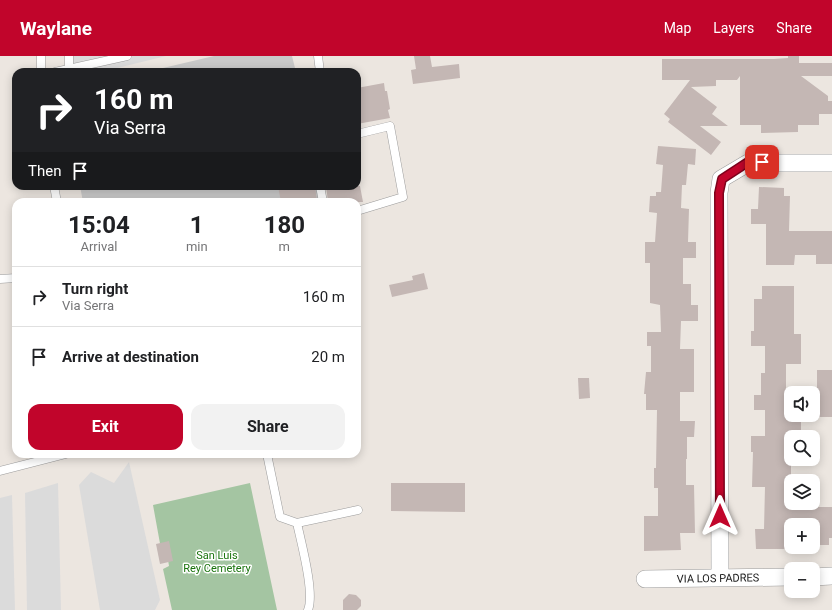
<!DOCTYPE html>
<meta charset="utf-8">
<style>
body{margin:0;font-family:Roboto,sans-serif;background:#f2f2f2;color:#202124;height:100vh;display:flex;flex-direction:column;font-size:15px;white-space:nowrap}
*{box-sizing:border-box;margin:0}
p{font-size:13px;color:#757577}
.icon{flex:none;width:22px;height:22px;fill:none;stroke:currentColor;stroke-width:2;stroke-linecap:round;stroke-linejoin:round}
.map{position:relative;flex:1;overflow:hidden}
.drawer{position:absolute;left:12px;top:142px;width:349px;height:260px;display:flex;flex-direction:column;background:#fff;border-radius:12px;box-shadow:0 2px 10px #0003}
.drawer>*{flex:none}
.top-card{position:absolute;left:12px;top:12px;width:349px;height:122px;border-radius:12px;box-shadow:0 2px 10px #0003;background:#202124;color:#fff;overflow:hidden}
.buttons{position:absolute;left:784px;top:330px;display:grid;gap:8px}
.buttons a{display:grid;place-items:center;width:36px;height:36px;border-radius:8px;background:#fff;box-shadow:0 2px 10px #0003;font-size:20px}
.pin{position:absolute;display:grid;place-items:center;width:34px;height:34px;color:#fff;margin:-17px;border-radius:8px;box-shadow:0 2px 6px #0006}
.me{position:absolute;width:44px;margin:-22px;rotate:0deg;stroke-linejoin:round;filter:drop-shadow(0 0 3px #0008)}
.turn{display:flex;align-items:center;gap:14px;height:84px;padding:0 16px;font-size:18px}
.turn .icon{width:52px;height:52px;stroke-width:2.5}
.turn b{display:block;font-size:28px;line-height:34px}
.then{display:flex;align-items:center;height:38px;padding:0 16px;background:#0003;gap:8px;font-size:15px}
.eta{display:flex;justify-content:space-evenly;align-items:center;height:68px;text-align:center}
.eta b{font-size:24px;font-weight:700;line-height:28px}
.cta{display:flex;gap:8px;margin-top:auto;padding:8px 16px}
.cta a{flex:1;height:46px;border-radius:12px;background:#c1052b;color:#fff;font-size:16px;font-weight:700;line-height:46px;text-align:center}
.cta a+a{background:#f2f2f2;color:#202124}
ul{padding:0;list-style:none}
li{display:flex;align-items:center;gap:12px;height:60px;padding:0 16px;border-top:1px solid #e0e0e0}
li div{flex:1}
li b{display:block;font-size:15px}
li em{font-style:normal}
header{display:flex;align-items:center;gap:24px;box-sizing:border-box;height:56px;padding:0 20px;background:#c1052b;color:#fff}
header strong{font-size:19px}
nav{display:flex;gap:22px;margin-inline-start:auto;font-size:14px}
.map>svg:first-child{display:block}
.religious{fill:#c9c9c9}
.cemetery{fill:#a4c5a2}
.parking{fill:#dbdbdb}
.building{fill:#c4b7b4}
.lines{fill:none;stroke-linecap:round;stroke-linejoin:round}
.service-casing{stroke:#9c9c9c;stroke-width:9}
.minor-casing{stroke:#9c9c9c;stroke-width:18}
.service{stroke:#fff;stroke-width:8}
.minor{stroke:#fff;stroke-width:17}
.route-casing{stroke:#7d031c;stroke-width:10}
.route{stroke:#c1052b;stroke-width:7}
.labels{text-anchor:middle;stroke-width:3;stroke-linejoin:round;paint-order:stroke}
.park-label{font-size:11px;fill:#1a740e;stroke:#fff}
.street-label{font-size:11px;fill:#1b1b1b;stroke:#fff}
</style>
<header>
<strong>Waylane</strong>
<nav><a>Map</a><a>Layers</a><a>Share</a></nav>
</header>
<div class="map">
<svg width="832" height="554" viewBox="0 0 832 554">
<rect width="100%" height="100%" fill="#ece6e0"/>
<g class="religious">
<polygon points="214,0 292,0 296,16 146,16"/>
<polygon points="80,130 319,130 322,146 83,146"/>
</g>
<polygon class="cemetery" points="250,427 277,554 172,554 163,513 169,510 166,492 161,493 153,449"/>
<g class="parking">
<polygon points="68,0 166,0 101,16 69,16"/>
<polygon points="129,406 160,544 155,554 100,554 79,429 91,416 114,427"/>
<polygon points="58,427 61,554 27,554 25,437"/>
<polygon points="12,439 15,554 0,554 0,442"/>
</g>
<g class="building">
<polygon points="414,0 430,0 432,11 459,8 460,22 413,28 411,14 416,13"/>
<polygon points="788,0 799,0 799,7 832,7 832,20 801,20 828,40 828,45 832,45 832,58 819,58 819,69 798,69 798,76 761,77 761,69 740,69 740,20 737,24 716,24 716,30 691,31 717,51 712,58 728,70 700,70 721,86 711,99 668,66 670,63 664,58 690,24 662,24 662,3 774,3 788,2"/>
<polygon points="384,27 385,35 387,35 390,53 388,54 390,62 357,68 357,32"/>
<polygon points="658,90 696,93 695,109 688,108 686,129 682,129 681,152 689,153 688,186 696,186 696,202 683,202 683,228 691,228 691,249 698,249 698,265 681,265 680,293 694,293 694,336 680,336 680,365 695,365 694,381 687,381 687,403 686,403 686,429 694,429 695,477 680,477 681,494 644,495 644,460 658,460 658,432 654,432 654,412 656,412 657,354 646,354 646,338 644,338 646,316 651,316 651,290 647,290 647,276 661,276 660,249 650,247 650,207 645,207 645,186 655,186 657,157 649,156 650,140 656,140 656,136 661,136 663,109 656,108"/>
<polygon points="278,130 315,130 317,146 281,146"/>
<polygon points="326,130 360,130 363,146 328,146"/>
<polygon points="759,131 784,132 784,140 790,140 789,175 832,175 832,208 816,208 816,199 795,199 794,209 766,209 766,168 751,168 751,153 758,153"/>
<polygon points="424,217 428,233 392,241 389,229 413,224 412,220"/>
<polygon points="762,230 794,230 794,278 801,278 801,308 786,308 786,335 791,335 791,362 801,362 801,381 791,381 791,447 800,447 800,451 832,451 832,482 829,482 829,489 813,489 813,469 791,469 791,493 756,493 755,473 764,473 765,431 752,431 753,396 751,396 751,380 765,380 765,354 754,354 754,339 761,339 761,317 765,317 765,290 751,290 751,275 754,275 754,243 762,243"/>
<polygon points="817,314 832,314 832,361 813,361 813,332 817,332"/>
<polygon points="578,322 589,322 590,342 579,343"/>
<polygon points="391,427 465,427 465,456 391,455"/>
<polygon points="169,485 173,505 160,508 156,488"/>
<polygon points="349,538 356,539 361,544 361,550 357,554 343,554 343,544"/>
</g>
<g class="lines">
<g class="service-casing">
<g id="service">
<polyline points="41,0 41,16"/>
<polyline points="69,0 69,14"/>
<polyline points="318,0 320,16"/>
<polyline points="55,16 127,0"/>
<polyline points="357,78 390,70 403,141 357,155"/>
<polyline points="54,130 57,146"/>
<polyline points="320,130 323,146"/>
<polyline points="0,223 16,222"/>
<path d="M267,398L280,461L297,467C301,486 315,537 308,554"/>
<polyline points="0,415 66,398"/>
<polyline points="297,467 358,454"/>
</g>
</g>
<g class="minor-casing">
<g id="minor">
<polyline points="720,521 719,137 721,123 748,107 832,107"/>
<polyline points="813,521 832,520"/>
<polyline points="645,523 791,521"/>
</g>
</g>
<use href="#service" class="service"/>
<use href="#minor" class="minor"/>
</g>
<g class="lines">
<g class="route-casing">
<polyline id="route" points="720,460 719,137 722,123 748,106 762,106"/>
</g>
<use href="#route" class="route"/>
</g>
<g class="labels">
<g class="park-label">
<text x="217" y="503">San Luis<tspan x="217" dy="13">Rey Cemetery</tspan></text>
</g>
<g class="street-label">
<text transform="translate(718 522) rotate(-1)" y="4">VIA LOS PADRES</text>
</g>
</g>
</svg>
<div class="buttons">
<a><svg class="icon" aria-label="sound" viewBox="0 0 24 24"><path d="M4 9h4l5-4v14l-5-4H4zM17 9q2 3 0 6"/></svg></a>
<a><svg class="icon" aria-label="search" viewBox="0 0 24 24"><circle cx="10" cy="10" r="6"/><path d="M15 15l6 6"/></svg></a>
<a><svg class="icon" aria-label="layers" viewBox="0 0 24 24"><path d="M12 4l9 5-9 5-9-5zM3 14l9 5 9-5"/></svg></a>
<a>+</a>
<a>−</a>
</div>
<div class="pin" style="left:762px;top:106px;background:#d93025"><svg class="icon" aria-label="arrive" viewBox="0 0 24 24"><path d="M6 21V4h12l-3 4 3 4H6"/></svg></div>
<svg class="me" style="left:720px;top:460px" viewBox="-20 -20 40 40"><path d="M0-17L14 15 0 8-14 15z" fill="#c1052b" stroke="#fff" stroke-width="4"/></svg>
<div class="top-card">
<div class="turn"><svg class="icon" aria-label="right" viewBox="0 0 24 24"><path d="M7 20v-9h11M14 6l5 5-5 5"/></svg><div><b>160 m</b>Via Serra</div></div>
<div class="then">Then<svg class="icon" aria-label="arrive" viewBox="0 0 24 24"><path d="M6 21V4h12l-3 4 3 4H6"/></svg></div>
</div>
<section class="drawer">
<div class="eta">
<div><b>15:04</b><p>Arrival</p></div>
<div><b>1</b><p>min</p></div>
<div><b>180</b><p>m</p></div>
</div>
<ul>
<li><svg class="icon" aria-label="right" viewBox="0 0 24 24"><path d="M7 20v-9h11M14 6l5 5-5 5"/></svg><div><b>Turn right</b><p>Via Serra</p></div><em>160 m</em></li>
<li><svg class="icon" aria-label="arrive" viewBox="0 0 24 24"><path d="M6 21V4h12l-3 4 3 4H6"/></svg><div><b>Arrive at destination</b></div><em>20 m</em></li>
</ul>
<div class="cta"><a>Exit</a><a>Share</a></div>
</section>
</div>
